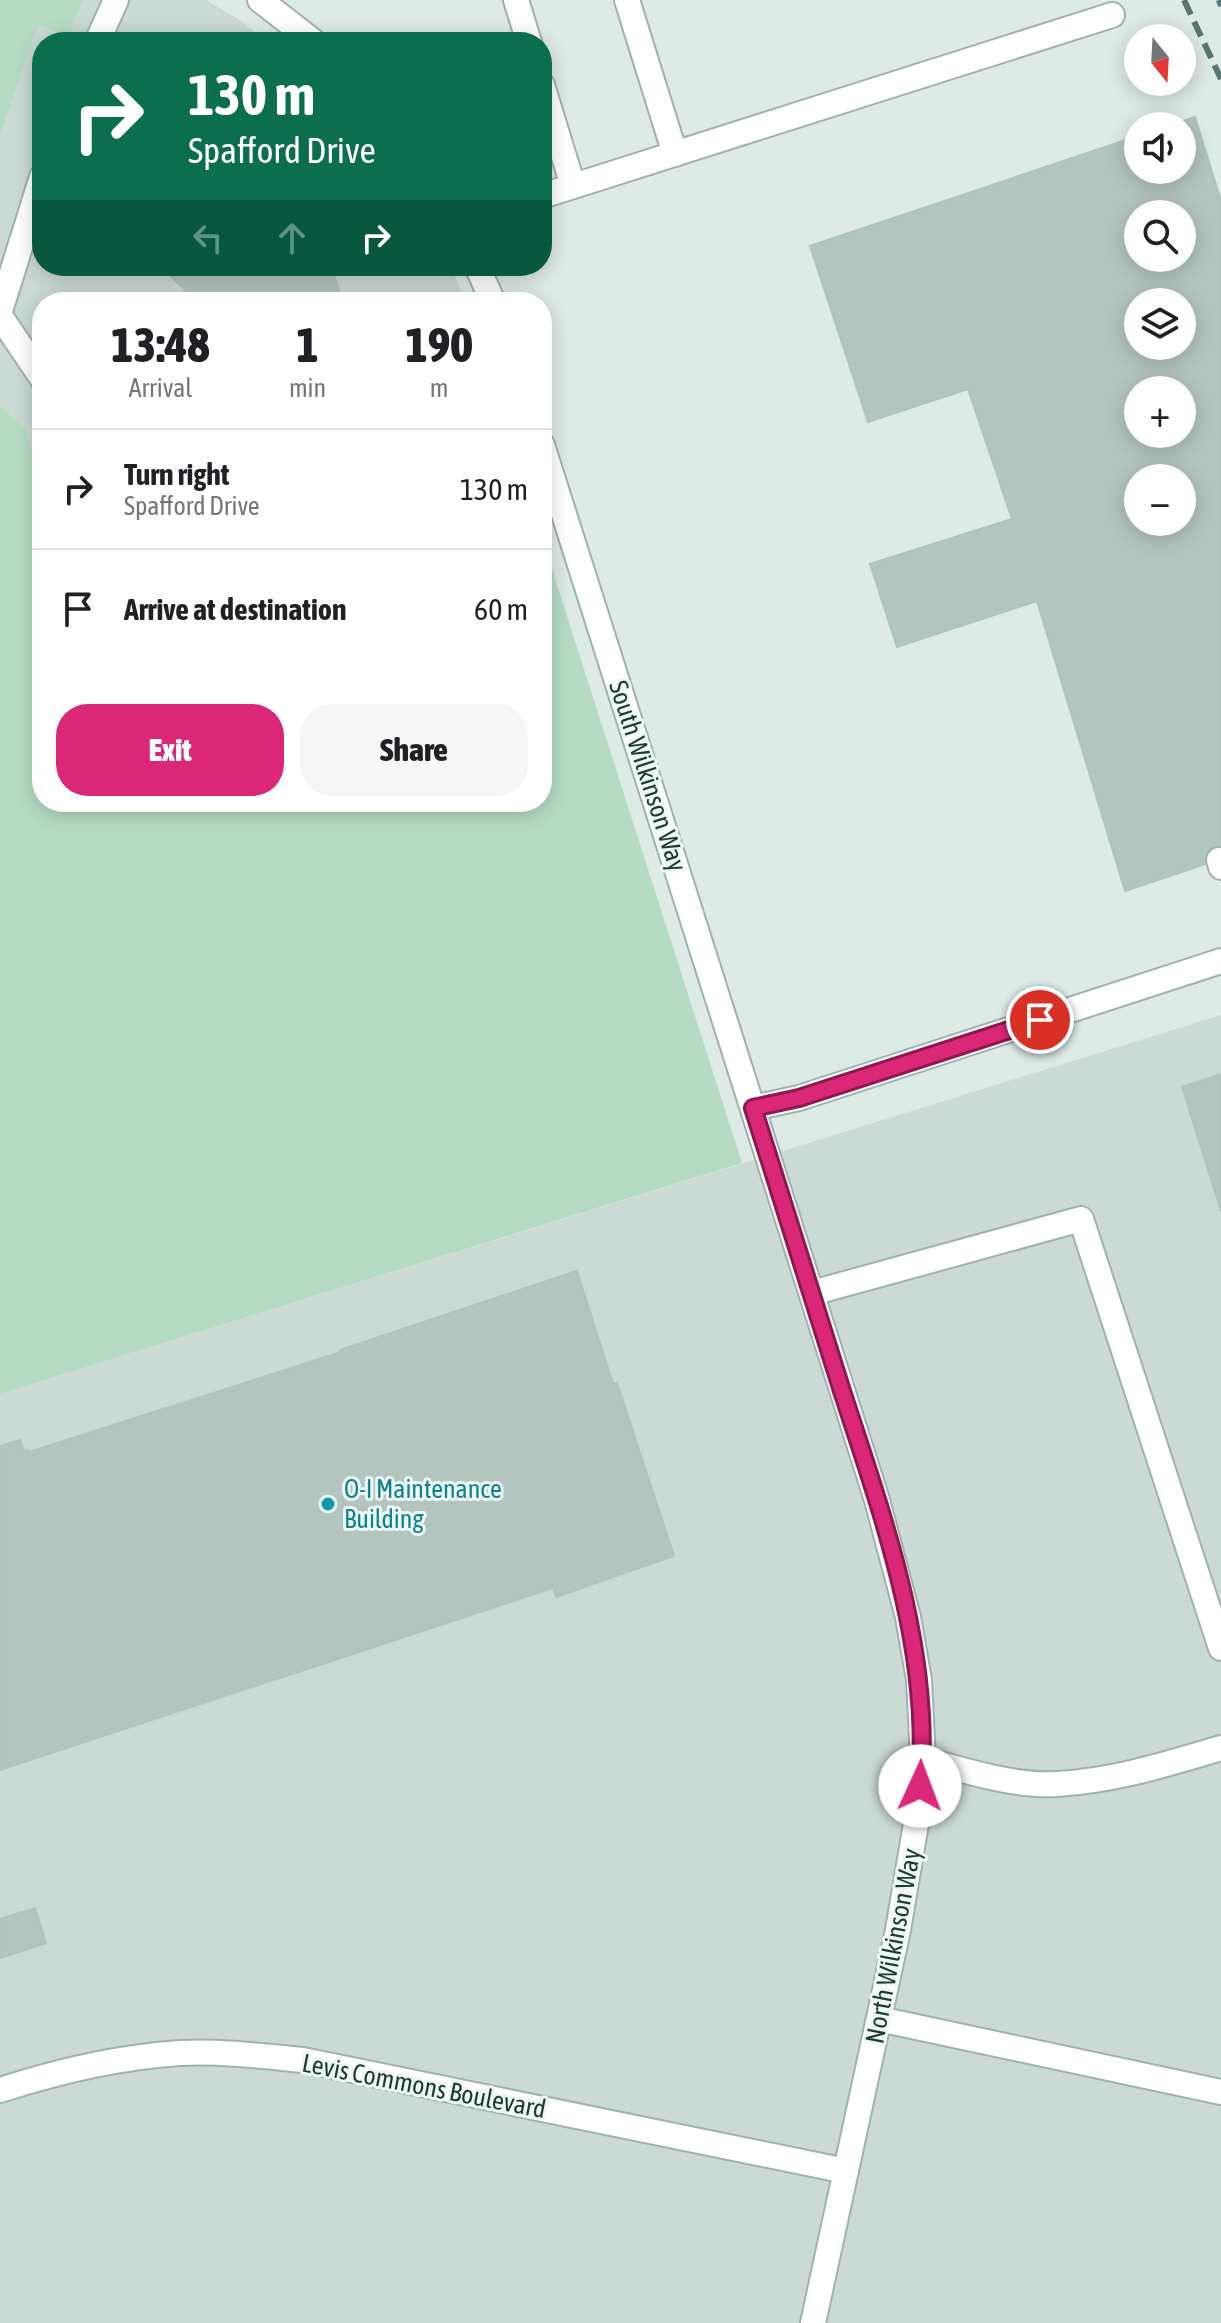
<!DOCTYPE html>
<meta charset="utf-8">
<style>
body{margin:0;font-family:"Asap Condensed",sans-serif;background:#f6f6f6;color:#202124;height:100vh;display:flex;flex-direction:column;font-size:30px;white-space:nowrap}
*{box-sizing:border-box;margin:0}
p{font-size:26px;color:#757577}
.icon{flex:none;width:44px;height:44px;fill:none;stroke:currentColor;stroke-width:2;stroke-linecap:round;stroke-linejoin:round}
.map{position:relative;flex:1;overflow:hidden}
.drawer{position:absolute;left:32px;top:292px;width:520px;height:520px;display:flex;flex-direction:column;background:#fff;border-radius:32px;box-shadow:0 4px 20px #0003}
.drawer>*{flex:none}
.top-card{position:absolute;left:32px;top:32px;width:520px;height:244px;border-radius:32px;box-shadow:0 4px 20px #0003;background:#0b6e4f;color:#fff;overflow:hidden}
.needle{width:52px;rotate:162deg}
.buttons{position:absolute;left:1124px;top:24px;display:grid;gap:16px}
.buttons a{display:grid;place-items:center;width:72px;height:72px;border-radius:50%;background:#fff;box-shadow:0 4px 20px #0003;font-size:40px}
.pin{position:absolute;display:grid;place-items:center;width:68px;height:68px;color:#fff;margin:-34px;border:4px solid #fff;border-radius:50%;box-shadow:0 2px 8px #0007}
.me{position:absolute;width:88px;margin:-44px;rotate:2deg;stroke-linejoin:round;filter:drop-shadow(0 0 6px #0008)}
.turn{display:flex;align-items:center;gap:28px;height:168px;padding:0 24px;font-size:36px}
.turn .icon{width:104px;height:104px;stroke-width:2.5}
.turn b{display:block;font-size:56px;line-height:68px}
.lanes{display:flex;align-items:center;height:76px;padding:0 24px;background:#0003;justify-content:center;gap:40px;direction:ltr}
.lanes .off{opacity:.35}
.eta{display:flex;justify-content:space-evenly;align-items:center;height:136px;text-align:center}
.eta b{font-size:48px;font-weight:800;line-height:56px}
.primary-button{display:flex;gap:16px;margin-top:auto;padding:16px 24px}
.primary-button a{flex:1;height:92px;border-radius:32px;background:#db2777;color:#fff;font-size:32px;font-weight:800;line-height:92px;text-align:center}
.primary-button a+a{background:#f6f6f6;color:#202124}
ul{padding:0;list-style:none}
li{display:flex;align-items:center;gap:24px;height:120px;padding:0 24px;border-top:2px solid #e0e0e0}
li div{flex:1}
li b{display:block;font-size:30px}
li em{font-style:normal}
.map>svg:first-child{display:block}
.built{fill:#cbdad5}
.green{fill:#b5dcc3}
.building{fill:#b3c5bf;stroke:#b0c3bd;stroke-width:2;fill-rule:evenodd}
.lines{fill:none;stroke-linecap:round;stroke-linejoin:round}
.minor-casing{stroke:#a0b2ad;stroke-width:28}
.minor{stroke:#fff;stroke-width:24}
.rail{stroke:#587671;stroke-width:6;stroke-dasharray:16 8;stroke-linecap:butt}
.route-casing{stroke:#8e194d;stroke-width:20}
.route{stroke:#db2777;stroke-width:14}
.culture-dot{fill:#0f9aa8;stroke:#eef7f3;stroke-width:3}
.labels{text-anchor:middle;stroke-width:6;stroke-linejoin:round;paint-order:stroke}
.street-label{font-size:26px;fill:#1e3a35;stroke:#eef7f3}
.culture-label{font-size:26px;fill:#0d838f;stroke:#eef7f3;text-anchor:start}
</style>
<div class="map">
<svg width="1221" height="2323" viewBox="0 0 1221 2323">
<rect width="100%" height="100%" fill="#ddeae5"/>
<g class="built">
<polygon points="13,0 206,0 240,20 267,42 42,42 42,266 450,266 466,302 42,302 42,686 0,657 0,47"/>
<polygon points="1221,1015 1221,2323 0,2323 0,1394"/>
</g>
<g class="green">
<polygon points="0,0 83,0 69,35 38,25 0,134"/>
<polygon points="0,406 26,431 42,483 42,802 542,802 542,538 742,1163 0,1394"/>
</g>
<g class="building">
<path d="M1195,117L1221,201V859L1125,891L1037,601L897,647L870,564L1012,519L968,389L868,422L810,246L1138,136V170H1182V126H1169ZM1138,214H1182V258H1138ZM1138,302H1182V346H1138ZM1138,390H1182V434H1138ZM1138,478H1182V522H1138Z"/>
<polygon points="159,266 331,266 343,302 199,302"/>
<polygon points="1221,1074 1221,1211 1182,1087"/>
<polygon points="577,1271 613,1384 617,1383 674,1556 556,1597 553,1588 0,1770 0,1446 20,1440 24,1451 28,1450 29,1452 341,1352 340,1350"/>
<polygon points="35,1908 46,1943 0,1958 0,1919"/>
</g>
<g class="lines">
<g class="minor-casing">
<g id="minor">
<polyline points="260,0 314,42"/>
<polyline points="516,0 529,42"/>
<polyline points="627,0 675,154"/>
<polyline points="97,42 116,0"/>
<polyline points="542,85 573,186"/>
<polyline points="542,196 1112,15"/>
<polyline points="477,266 493,302"/>
<polyline points="0,311 42,177"/>
<polyline points="0,316 42,378"/>
<polyline points="542,445 877,1500 908,1617 919,1680 923,1759 918,1812 898,1930 813,2323"/>
<polyline points="1219,860 1221,867"/>
<polyline points="753,1108 799,1098 1221,961"/>
<polyline points="812,1293 1081,1219 1221,1648"/>
<path d="M923,1759C961,1770 1017,1787 1057,1784C1114,1781 1167,1764 1221,1748"/>
<polyline points="879,2019 1221,2092"/>
<path d="M0,2090C59,2071 119,2057 180,2053C221,2051 262,2056 303,2060L846,2171"/>
</g>
</g>
<use href="#minor" class="minor"/>
<g class="rail">
<polyline points="1184,0 1221,79"/>
<polyline points="1219,0 1221,6"/>
</g>
</g>
<g class="lines">
<g class="route-casing">
<path id="route" d="M920,1786C932,1651 883,1517 842,1391C812,1296 783,1202 753,1108L799,1098L1040,1020"/>
</g>
<use href="#route" class="route"/>
</g>
<circle class="culture-dot" cx="328" cy="1504" r="8"/>
<g class="labels">
<g class="street-label">
<text transform="translate(648 776) rotate(72)" y="9">South Wilkinson Way</text>
<text transform="translate(893 1946) rotate(-79)" y="9">North Wilkinson Way</text>
<text transform="translate(424 2086) rotate(11)" y="9">Levis Commons Boulevard</text>
</g>
<g class="culture-label">
<text x="344" y="1498">O-I Maintenance<tspan x="344" dy="30">Building</tspan></text>
</g>
</g>
</svg>
<div class="buttons">
<a><svg class="needle" viewBox="-14 -14 28 28"><path d="M0-13l5 13h-10z" fill="#e53935"/><path d="M0 13l5-13h-10z" fill="#757577"/></svg></a>
<a><svg class="icon" aria-label="sound" viewBox="0 0 24 24"><path d="M4 9h4l5-4v14l-5-4H4zM17 9q2 3 0 6"/></svg></a>
<a><svg class="icon" aria-label="search" viewBox="0 0 24 24"><circle cx="10" cy="10" r="6"/><path d="M15 15l6 6"/></svg></a>
<a><svg class="icon" aria-label="layers" viewBox="0 0 24 24"><path d="M12 4l9 5-9 5-9-5zM3 14l9 5 9-5"/></svg></a>
<a>+</a>
<a>−</a>
</div>
<div class="pin" style="left:1040px;top:1020px;background:#d93025"><svg class="icon" aria-label="arrive" viewBox="0 0 24 24"><path d="M6 21V4h12l-3 4 3 4H6"/></svg></div>
<svg class="me" style="left:920px;top:1786px" viewBox="-20 -20 40 40"><circle r="19" fill="#fff"/><path d="M0-13L10 11 0 6-10 11z" fill="#db2777"/></svg>
<div class="top-card">
<div class="turn"><svg class="icon" aria-label="right" viewBox="0 0 24 24"><path d="M7 20v-9h11M14 6l5 5-5 5"/></svg><div><b>130 m</b>Spafford Drive</div></div>
<div class="lanes"><svg class="icon off" aria-label="left" viewBox="0 0 24 24"><path d="M17 20v-9H6M10 6l-5 5 5 5"/></svg><svg class="icon off" aria-label="ahead" viewBox="0 0 24 24"><path d="M12 20V5M6 11l6-6 6 6"/></svg><svg class="icon" aria-label="right" viewBox="0 0 24 24"><path d="M7 20v-9h11M14 6l5 5-5 5"/></svg></div>
</div>
<section class="drawer">
<div class="eta">
<div><b>13:48</b><p>Arrival</p></div>
<div><b>1</b><p>min</p></div>
<div><b>190</b><p>m</p></div>
</div>
<ul>
<li><svg class="icon" aria-label="right" viewBox="0 0 24 24"><path d="M7 20v-9h11M14 6l5 5-5 5"/></svg><div><b>Turn right</b><p>Spafford Drive</p></div><em>130 m</em></li>
<li><svg class="icon" aria-label="arrive" viewBox="0 0 24 24"><path d="M6 21V4h12l-3 4 3 4H6"/></svg><div><b>Arrive at destination</b></div><em>60 m</em></li>
</ul>
<div class="primary-button"><a>Exit</a><a>Share</a></div>
</section>
</div>
